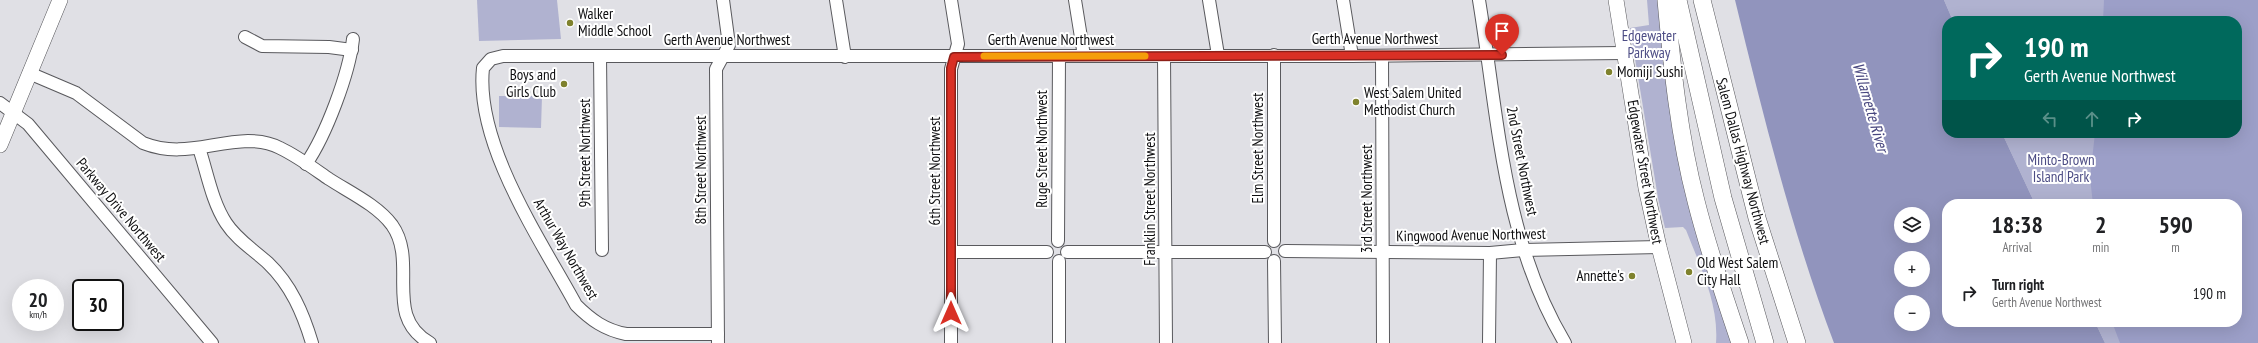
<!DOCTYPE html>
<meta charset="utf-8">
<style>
body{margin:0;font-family:"PT Sans Narrow",sans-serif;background:#f6f6f6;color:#202124;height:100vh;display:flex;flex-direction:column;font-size:15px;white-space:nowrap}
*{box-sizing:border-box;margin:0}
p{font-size:13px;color:#757577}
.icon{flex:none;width:22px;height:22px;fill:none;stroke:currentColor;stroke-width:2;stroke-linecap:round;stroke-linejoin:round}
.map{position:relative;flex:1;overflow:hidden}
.drawer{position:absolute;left:1942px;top:199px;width:300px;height:128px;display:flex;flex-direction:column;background:#fff;border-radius:16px;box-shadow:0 4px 16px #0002}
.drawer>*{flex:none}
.hud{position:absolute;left:1942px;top:16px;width:300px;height:122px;border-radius:16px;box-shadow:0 4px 16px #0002;background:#00695c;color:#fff;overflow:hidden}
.tools{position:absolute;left:1894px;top:207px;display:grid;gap:8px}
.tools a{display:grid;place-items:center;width:36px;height:36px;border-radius:50%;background:#fff;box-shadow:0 4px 16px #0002;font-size:20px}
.speed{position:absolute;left:12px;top:279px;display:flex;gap:8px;font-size:20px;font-weight:700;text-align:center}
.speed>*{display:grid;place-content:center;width:52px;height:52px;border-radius:50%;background:#fff;box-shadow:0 4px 16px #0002;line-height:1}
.speed small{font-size:10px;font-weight:400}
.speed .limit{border:2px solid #111;border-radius:6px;background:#fff;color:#111}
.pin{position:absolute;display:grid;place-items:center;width:34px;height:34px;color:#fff;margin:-41px -17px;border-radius:50% 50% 50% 0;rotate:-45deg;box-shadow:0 0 4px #0007}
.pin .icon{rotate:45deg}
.me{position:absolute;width:44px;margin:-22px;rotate:0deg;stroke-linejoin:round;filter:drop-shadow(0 0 3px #0008)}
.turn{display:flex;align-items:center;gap:14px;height:84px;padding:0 16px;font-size:18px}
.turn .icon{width:52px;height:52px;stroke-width:2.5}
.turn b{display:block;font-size:28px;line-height:34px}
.lanes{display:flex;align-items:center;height:38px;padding:0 16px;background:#0003;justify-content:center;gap:20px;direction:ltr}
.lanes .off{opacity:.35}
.eta{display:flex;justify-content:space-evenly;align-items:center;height:68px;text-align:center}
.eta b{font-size:24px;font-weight:800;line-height:28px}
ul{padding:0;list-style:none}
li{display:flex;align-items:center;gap:12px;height:52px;padding:0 16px}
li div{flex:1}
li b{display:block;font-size:15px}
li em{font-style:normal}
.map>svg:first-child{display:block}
.green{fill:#b0b2d0}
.forest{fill:#9c9fc8}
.water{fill:#9194bd;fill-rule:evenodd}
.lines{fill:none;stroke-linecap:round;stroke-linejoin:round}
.minor-casing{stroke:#59595d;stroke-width:14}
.major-casing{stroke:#59595d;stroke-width:16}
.highway-casing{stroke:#59595d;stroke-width:18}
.minor{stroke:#fff;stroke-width:12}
.major{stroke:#fff;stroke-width:15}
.highway{stroke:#fff;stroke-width:17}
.route-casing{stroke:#8d1f18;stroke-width:10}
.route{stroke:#d93025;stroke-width:7}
.slow{stroke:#f59e0b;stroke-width:7}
.poi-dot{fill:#7f822d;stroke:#fff;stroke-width:1.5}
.labels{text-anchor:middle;stroke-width:4;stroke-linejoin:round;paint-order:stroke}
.poi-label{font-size:15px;fill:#0e0e10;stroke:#fff;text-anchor:start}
.park-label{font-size:15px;fill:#4d4d85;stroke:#fff}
.street-label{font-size:15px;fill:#0e0e10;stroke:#fff}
.water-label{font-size:16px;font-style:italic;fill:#48477f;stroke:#fff}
</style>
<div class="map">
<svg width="2258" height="343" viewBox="0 0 2258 343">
<rect width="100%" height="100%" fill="#e0e0e5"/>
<g class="green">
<polygon points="477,0 557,0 561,39 479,41"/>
<path d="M1647,0H1661L1668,73L1735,343H1716C1719,304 1700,266 1686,230L1683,227L1665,228L1658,198L1630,28L1649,25Z"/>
<polygon points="1944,0 2258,0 2258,343 2105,343 2095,322 2237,322 2237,204 2035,204 2002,133 2237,133 2237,21 1953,21"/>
<polygon points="499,96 542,96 541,128 499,127"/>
</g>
<polygon class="forest" points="2104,0 2258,0 2258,343 2120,343 2112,322 2237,322 2237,204 2093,204 2090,178 2095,133 2237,133 2237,21 2103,21"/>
<path class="water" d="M1735,0H1944L1953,21H1947V133H2002L2035,204H1947V322H2095L2105,343H1834C1792,232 1763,115 1735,0ZM1901,214H1923V236H1901ZM1901,258H1923V280H1901ZM1901,302H1923V324H1901Z"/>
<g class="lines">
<g class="minor-casing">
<g id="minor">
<polyline points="836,0 845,57"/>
<polyline points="951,0 958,44 951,69 951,343"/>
<polyline points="1075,0 1084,56"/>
<polyline points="1209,0 1218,55"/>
<polyline points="1343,0 1352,56"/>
<path d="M1479,0C1498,116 1503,240 1565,343"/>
<polyline points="245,37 262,46 329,47 352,50"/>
<polyline points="600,56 602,250"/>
<polyline points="1164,56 1166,343"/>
<polyline points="1382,56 1383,343"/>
<path d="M29,73L76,93L143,143C181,158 210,142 248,141C258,141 271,143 280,148C297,156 313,168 329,179C349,192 377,205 392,225C419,263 382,316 430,343"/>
<polyline points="0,103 28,124 212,343"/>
<path d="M199,148C207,172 212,202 226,223C237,240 254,250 268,263C291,285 303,313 312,343"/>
<path d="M306,164C326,135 349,74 353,39"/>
<polyline points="1058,241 1059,56"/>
<polyline points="1274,241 1274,55"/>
<polyline points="1285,251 1490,253 1523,250 1659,247"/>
<polyline points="951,252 1047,252"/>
<polyline points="1067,252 1265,252"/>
<polyline points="1059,261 1059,343"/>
<polyline points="1274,261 1275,343"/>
<path d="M718,334H626C605,330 591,320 576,305C540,239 475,144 483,68L491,59L503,56H1352L1624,53"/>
<polyline points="718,343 716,69 729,45 723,0"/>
<polyline points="1489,343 1490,253"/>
</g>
</g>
<g class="major-casing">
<g id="major">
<polyline points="1616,0 1646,188 1659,247 1684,343"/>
<polyline points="0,145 60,0"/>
</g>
</g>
<g class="highway-casing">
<g id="highway">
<path d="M1666,0C1672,67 1679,136 1696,201C1708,249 1724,296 1740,343"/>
<polyline points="1678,0 1723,198 1765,343"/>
<polyline points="1702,0 1757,218 1797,343"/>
</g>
</g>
<use href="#minor" class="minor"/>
<use href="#major" class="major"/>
<use href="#highway" class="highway"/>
</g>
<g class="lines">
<g class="route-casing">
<polyline id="route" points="951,313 951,68 954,57 1502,55"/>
</g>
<use href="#route" class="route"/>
<polyline class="slow" points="984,56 1145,56"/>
</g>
<g class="poi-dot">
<circle cx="570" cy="23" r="4"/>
<circle cx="1609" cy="72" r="4"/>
<circle cx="564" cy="84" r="4"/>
<circle cx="1356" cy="102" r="4"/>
<circle cx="1689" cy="272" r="4"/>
<circle cx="1632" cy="276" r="4"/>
</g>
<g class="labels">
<g class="poi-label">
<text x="578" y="19">Walker<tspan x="578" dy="17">Middle School</tspan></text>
<text x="1617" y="77">Momiji Sushi</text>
<text x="556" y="80" text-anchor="end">Boys and<tspan x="556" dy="17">Girls Club</tspan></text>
<text x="1364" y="98">West Salem United<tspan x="1364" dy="17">Methodist Church</tspan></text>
<text x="1697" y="268">Old West Salem<tspan x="1697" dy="17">City Hall</tspan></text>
<text x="1624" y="281" text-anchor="end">Annette's</text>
</g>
<g class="park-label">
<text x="1649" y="41">Edgewater<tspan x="1649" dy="17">Parkway</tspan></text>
<text x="2061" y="165">Minto-Brown<tspan x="2061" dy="17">Island Park</tspan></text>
</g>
<g class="street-label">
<text x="1375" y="44">Gerth Avenue Northwest</text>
<text x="727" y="45">Gerth Avenue Northwest</text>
<text x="1051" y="45">Gerth Avenue Northwest</text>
<text transform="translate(1258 148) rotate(-90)" y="5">Elm Street Northwest</text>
<text transform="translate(1042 149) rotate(-90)" y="5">Ruge Street Northwest</text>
<text transform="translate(585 153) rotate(-90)" y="5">9th Street Northwest</text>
<text transform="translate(1522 161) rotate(79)" y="5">2nd Street Northwest</text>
<text transform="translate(1743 161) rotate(75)" y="5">Salem Dallas Highway Northwest</text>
<text transform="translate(701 170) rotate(-90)" y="5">8th Street Northwest</text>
<text transform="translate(935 171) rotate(-90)" y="5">6th Street Northwest</text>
<text transform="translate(1645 172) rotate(80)" y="5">Edgewater Street Northwest</text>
<text transform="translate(1150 199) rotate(-90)" y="5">Franklin Street Northwest</text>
<text transform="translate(1367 199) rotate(-90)" y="5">3rd Street Northwest</text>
<text transform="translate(121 210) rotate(50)" y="5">Parkway Drive Northwest</text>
<text transform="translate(1471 235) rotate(-1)" y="5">Kingwood Avenue Northwest</text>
<text transform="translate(566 249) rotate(60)" y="5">Arthur Way Northwest</text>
</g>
<g class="water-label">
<text transform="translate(1871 107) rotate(74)" y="6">Willamette River</text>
</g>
</g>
</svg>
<div class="tools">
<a><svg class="icon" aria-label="layers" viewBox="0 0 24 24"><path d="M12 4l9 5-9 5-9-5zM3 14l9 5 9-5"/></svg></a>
<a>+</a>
<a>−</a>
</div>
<div class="speed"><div>20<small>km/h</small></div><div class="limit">30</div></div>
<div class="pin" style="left:1502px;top:55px;background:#d93025"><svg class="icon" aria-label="arrive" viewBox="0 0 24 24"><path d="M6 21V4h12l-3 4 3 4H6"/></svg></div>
<svg class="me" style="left:951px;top:313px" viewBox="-20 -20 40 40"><path d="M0-17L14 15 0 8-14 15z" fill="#d93025" stroke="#fff" stroke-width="4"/></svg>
<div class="hud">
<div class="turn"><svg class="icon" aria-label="right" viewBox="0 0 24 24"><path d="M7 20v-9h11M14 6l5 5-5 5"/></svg><div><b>190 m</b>Gerth Avenue Northwest</div></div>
<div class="lanes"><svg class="icon off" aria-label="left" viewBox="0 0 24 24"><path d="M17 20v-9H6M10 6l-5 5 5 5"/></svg><svg class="icon off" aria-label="ahead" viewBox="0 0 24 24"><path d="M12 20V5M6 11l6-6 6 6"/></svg><svg class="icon" aria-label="right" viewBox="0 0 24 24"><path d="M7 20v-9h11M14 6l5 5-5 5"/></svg></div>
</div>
<section class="drawer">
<div class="eta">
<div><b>18:38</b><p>Arrival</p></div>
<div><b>2</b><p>min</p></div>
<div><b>590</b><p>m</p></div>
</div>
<ul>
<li><svg class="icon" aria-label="right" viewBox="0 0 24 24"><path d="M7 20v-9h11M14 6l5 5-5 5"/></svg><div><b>Turn right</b><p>Gerth Avenue Northwest</p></div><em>190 m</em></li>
</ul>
</section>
</div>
